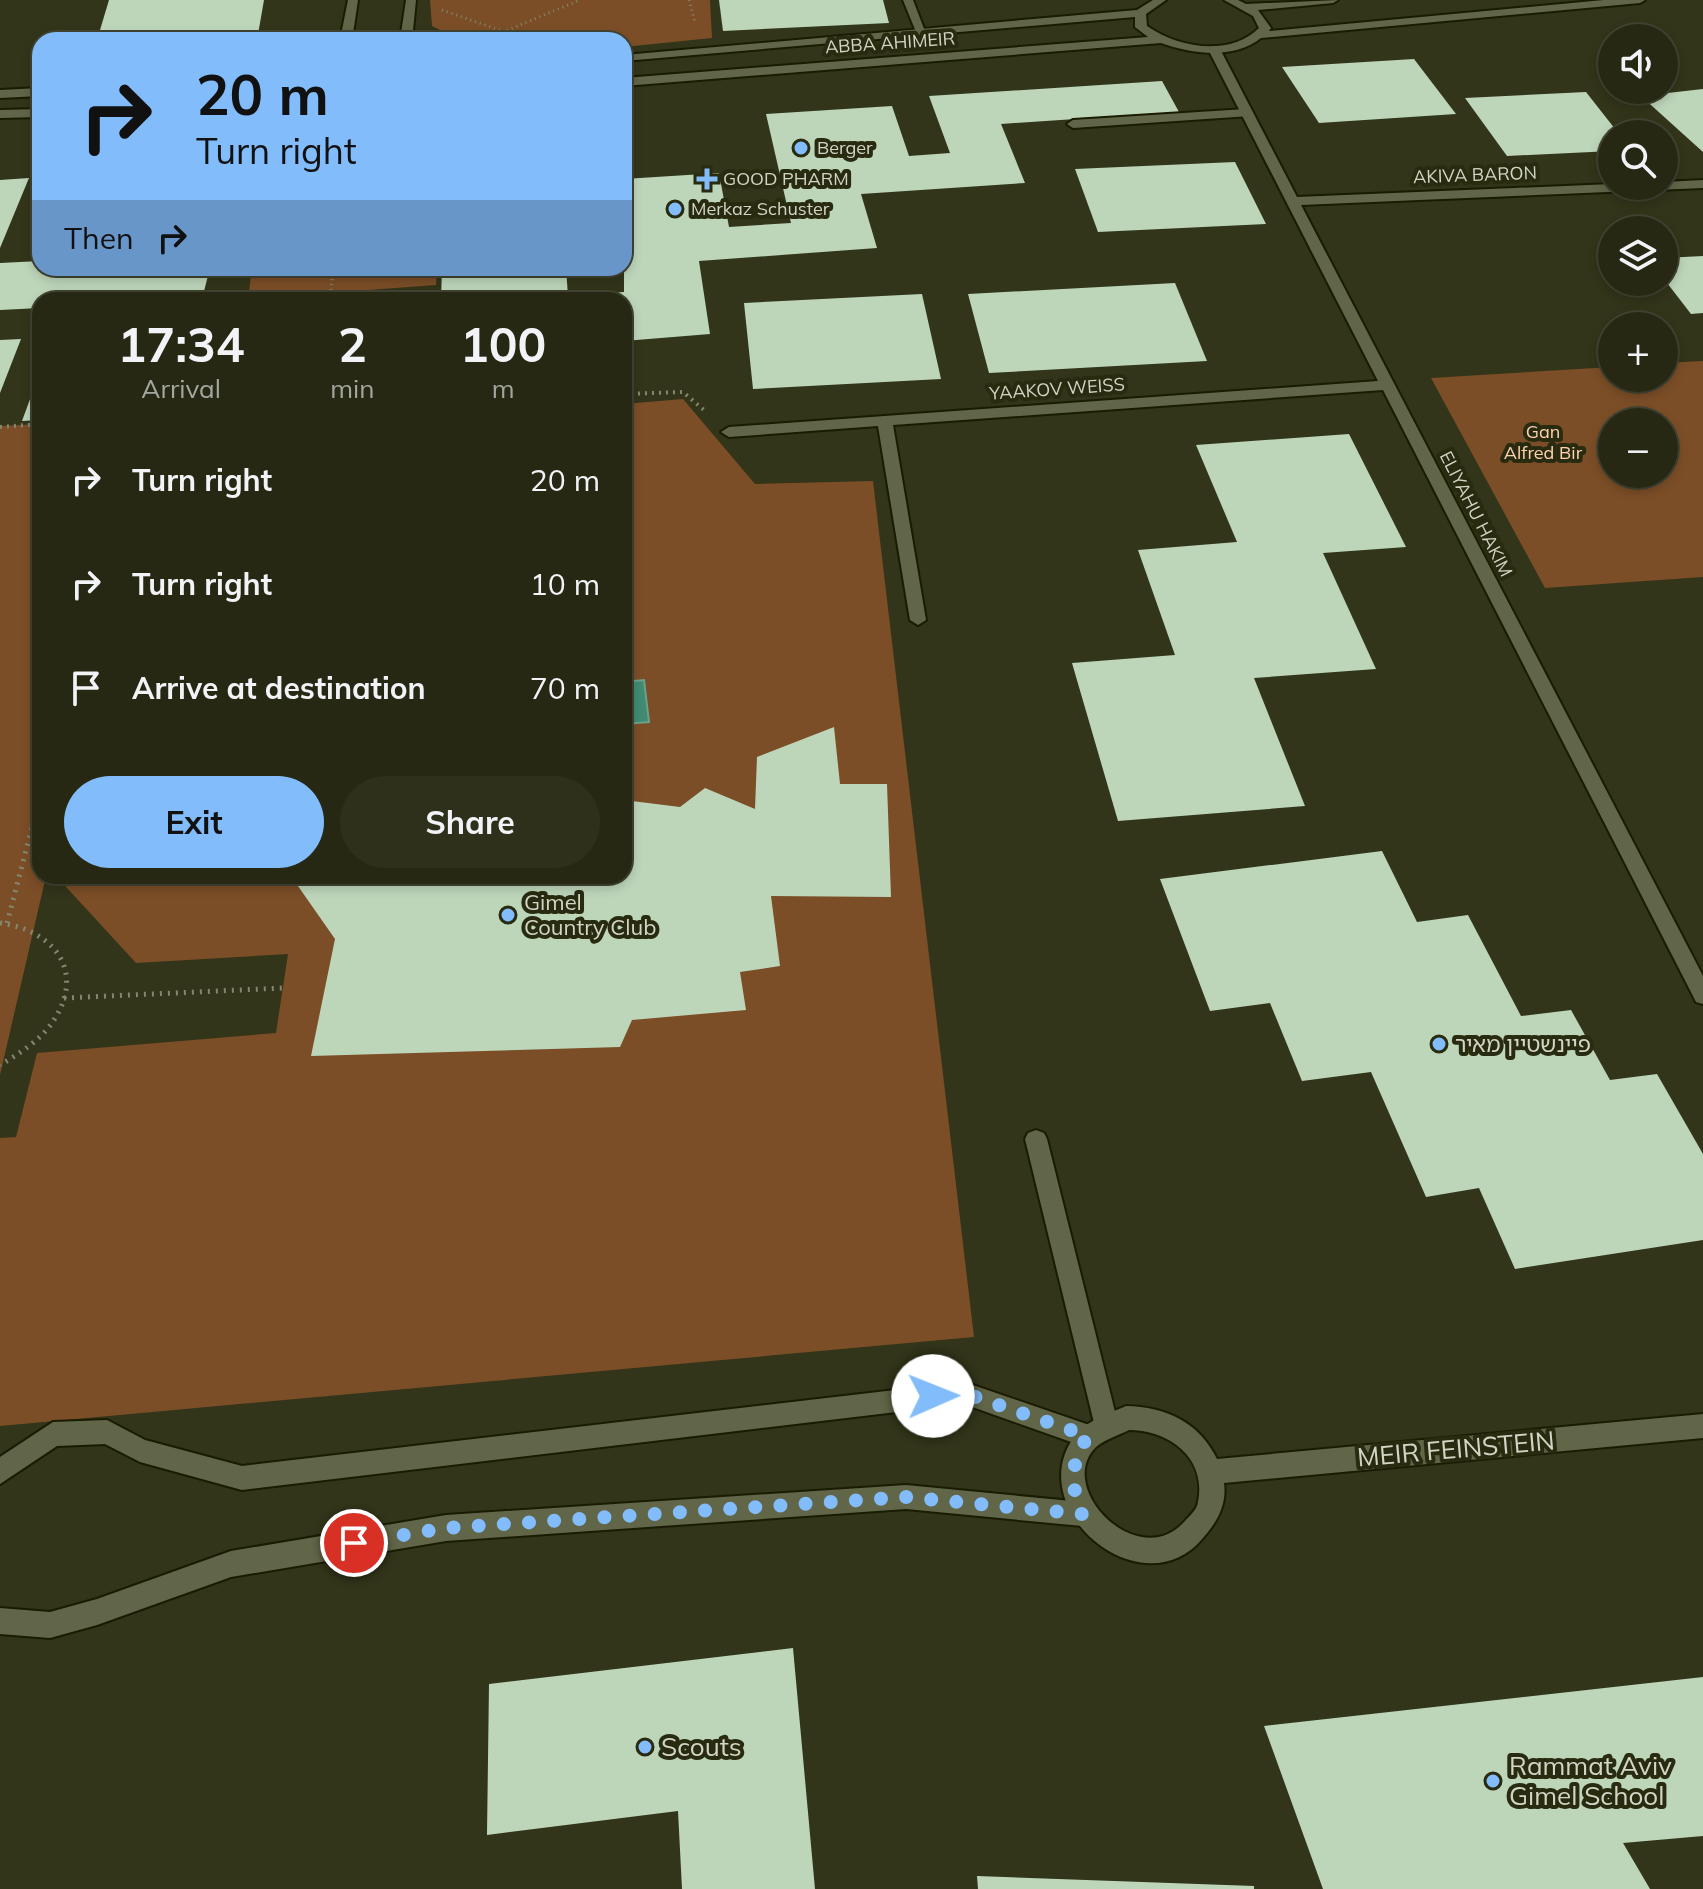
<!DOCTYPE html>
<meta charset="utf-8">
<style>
body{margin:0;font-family:Mulish,"Noto Sans Hebrew",sans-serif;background:#2e301c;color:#f1f3f6;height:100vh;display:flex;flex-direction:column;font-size:30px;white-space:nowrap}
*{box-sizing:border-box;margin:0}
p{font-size:26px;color:#a4a6a0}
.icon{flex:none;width:44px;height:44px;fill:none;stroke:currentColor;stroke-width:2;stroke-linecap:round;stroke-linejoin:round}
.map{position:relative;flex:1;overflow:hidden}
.panel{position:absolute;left:32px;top:292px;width:600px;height:592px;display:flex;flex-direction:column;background:#262813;border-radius:24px;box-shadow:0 4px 12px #0003,0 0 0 2px #424433}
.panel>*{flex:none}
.hud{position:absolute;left:32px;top:32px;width:600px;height:244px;border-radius:24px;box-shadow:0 4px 12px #0003,0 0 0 2px #424433;background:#82bcfa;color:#111;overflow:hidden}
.fabs{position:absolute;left:1598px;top:24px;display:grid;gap:16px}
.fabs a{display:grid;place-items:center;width:80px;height:80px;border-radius:50%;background:#262813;box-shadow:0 4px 12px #0003,0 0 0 2px #424433;font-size:40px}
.pin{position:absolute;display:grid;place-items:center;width:68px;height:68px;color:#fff;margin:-34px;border:4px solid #fff;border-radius:50%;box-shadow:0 2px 8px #0007}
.me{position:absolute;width:88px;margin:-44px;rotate:89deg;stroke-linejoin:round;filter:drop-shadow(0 0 6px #0008)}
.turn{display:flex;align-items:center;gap:28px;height:168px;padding:0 32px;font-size:36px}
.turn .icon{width:104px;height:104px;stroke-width:2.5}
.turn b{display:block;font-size:56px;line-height:68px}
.then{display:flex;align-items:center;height:76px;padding:0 32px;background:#0003;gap:16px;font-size:30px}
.eta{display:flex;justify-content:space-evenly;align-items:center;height:136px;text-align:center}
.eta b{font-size:48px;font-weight:700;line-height:56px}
.button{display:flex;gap:16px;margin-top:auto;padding:16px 32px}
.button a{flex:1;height:92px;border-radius:48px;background:#82bcfa;color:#111;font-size:32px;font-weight:700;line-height:92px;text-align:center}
.button a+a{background:#2e301c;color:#f1f3f6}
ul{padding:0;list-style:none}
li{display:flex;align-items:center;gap:24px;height:104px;padding:0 32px}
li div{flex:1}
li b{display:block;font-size:30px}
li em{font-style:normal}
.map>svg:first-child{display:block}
.green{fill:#7b4e27;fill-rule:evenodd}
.water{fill:#418b73;stroke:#6ca18b;stroke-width:2}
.building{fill:#bdd6ba}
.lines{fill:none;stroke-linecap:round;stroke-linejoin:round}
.lane-casing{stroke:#1a1c02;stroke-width:4}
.street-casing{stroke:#1a1c02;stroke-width:4}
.secondary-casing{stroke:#1a1c02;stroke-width:4}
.path-far2{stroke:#848770;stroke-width:3;stroke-dasharray:1 4;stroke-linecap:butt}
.path-far1{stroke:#848770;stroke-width:4;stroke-dasharray:2 5;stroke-linecap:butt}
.path{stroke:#848770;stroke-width:5;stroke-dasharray:2 6;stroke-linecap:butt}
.lane{fill:#626648;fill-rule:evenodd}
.street{fill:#626648;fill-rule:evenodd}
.secondary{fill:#626648;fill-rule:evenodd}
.route{stroke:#82bcfa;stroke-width:14;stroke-dasharray:0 25.2}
.poi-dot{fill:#82bcfa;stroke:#282b0f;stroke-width:3}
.labels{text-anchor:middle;stroke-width:8;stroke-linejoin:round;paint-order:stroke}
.far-street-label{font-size:18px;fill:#d2d5c4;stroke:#282b0f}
.far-poi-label{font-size:18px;fill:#d2d5c4;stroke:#282b0f;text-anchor:start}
.far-park-label{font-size:18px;fill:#ffd3af;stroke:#282b0f}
.poi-label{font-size:22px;fill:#d2d5c4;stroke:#282b0f;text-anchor:start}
.near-street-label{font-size:26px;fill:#d2d5c4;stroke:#282b0f}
.near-poi-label{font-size:26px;fill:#d2d5c4;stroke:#282b0f;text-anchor:start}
</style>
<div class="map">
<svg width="1703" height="1889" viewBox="0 0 1703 1889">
<rect width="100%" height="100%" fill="#323519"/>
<g class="green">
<polygon points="430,0 710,0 712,38 624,47 624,40 460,40 432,26"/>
<polygon points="252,268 437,268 436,285 248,299"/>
<path d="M1703,361V577L1545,588L1431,378L1612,367V378H1664V363ZM1612,422H1664V474H1612Z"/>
<polygon points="683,399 755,484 873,481 974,1337 0,1426 0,1138 16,1137 37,1053 276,1033 288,954 136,963 56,876 624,876 624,404"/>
<polygon points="40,424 40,876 46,876 0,1075 0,426"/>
</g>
<polygon class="water" points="644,680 649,722 624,724 624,682"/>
<g class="building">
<polygon points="109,0 264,0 257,40 97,40"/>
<polygon points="719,0 883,0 889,23 723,31"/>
<polygon points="1414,59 1456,114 1319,123 1282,67"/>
<polygon points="1162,81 1179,112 1001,124 1025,183 861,194 877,248 699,261 710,334 624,341 624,300 441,300 442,268 566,268 568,296 624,292 624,179 719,173 729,227 791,223 766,114 892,106 909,156 950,153 929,96"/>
<polygon points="1703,89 1703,152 1641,96"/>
<polygon points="1586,92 1619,134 1612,134 1612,151 1507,156 1465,98"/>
<polygon points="1235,162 1266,224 1098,232 1075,169"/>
<polygon points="29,178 0,248 0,180"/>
<polygon points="1703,256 1703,313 1691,314 1664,279 1664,258"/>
<polygon points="40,261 40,268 210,268 202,299 40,300 40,308 0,310 0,263"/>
<polygon points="1175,283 1207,361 989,373 968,294"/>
<polygon points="922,294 941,379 753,389 744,303"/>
<polygon points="21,339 0,393 0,340"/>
<polygon points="40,372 40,420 22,421"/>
<polygon points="1349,434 1406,547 1323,553 1376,669 1254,678 1305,806 1118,821 1072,663 1175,655 1138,550 1237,542 1196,445"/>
<polygon points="834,727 840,784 887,784 891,897 771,896 780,966 740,972 746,1010 632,1020 620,1047 311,1056 335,939 291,876 624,876 624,800 680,807 705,788 755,809 757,757"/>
<polygon points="1382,851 1417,922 1468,915 1521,1016 1571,1010 1610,1080 1657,1074 1703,1154 1703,1240 1515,1269 1479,1188 1426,1197 1371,1072 1302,1081 1270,1003 1210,1011 1160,879"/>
<polygon points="793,1648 815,1889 682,1889 678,1811 487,1835 489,1684"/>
<polygon points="1703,1677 1703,1836 1623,1843 1650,1889 1323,1889 1264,1726"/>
<polygon points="977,1876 1254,1886 1254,1889 978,1889"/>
</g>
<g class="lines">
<g class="lane-casing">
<g id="lane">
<polygon points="903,0 913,0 926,34 916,32"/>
<polygon points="1246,109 1250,110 1250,116 1073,128 1067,124 1073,120"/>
<polygon points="1036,1130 1044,1133 1047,1139 1118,1424 1115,1432 1106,1436 1099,1433 1097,1444 1088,1448 964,1404 242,1490 140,1462 105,1444 57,1446 0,1484 0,1457 53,1422 107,1420 145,1440 242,1466 964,1382 1095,1427 1025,1139 1028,1133"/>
<polygon points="906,1485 1082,1502 1091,1505 1095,1514 1091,1523 1082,1526 906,1509 446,1541 231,1577 97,1625 50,1638 0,1634 0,1608 50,1612 97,1599 231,1551 446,1515"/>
</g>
</g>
<g class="street-casing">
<g id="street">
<polygon points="1214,46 1220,49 1297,197 1612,184 1664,186 1664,182 1703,180 1703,188 1301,205 1703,976 1703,1004 1696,1002 1693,996 1383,390 893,425 926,620 918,625 910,620 878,426 729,437 721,432 729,427 1378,381 1208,49"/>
<polygon points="40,88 40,96 0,98 0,90"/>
<polygon points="40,109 40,117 0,118 0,110"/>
<path d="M1126,1406C1166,1407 1199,1422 1217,1459L1703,1414V1438L1224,1483C1227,1505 1217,1522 1203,1538C1142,1612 1017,1507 1077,1433C1087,1421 1112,1412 1126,1406ZM1129,1430C1168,1430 1207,1457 1198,1502C1197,1510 1190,1515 1185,1521C1139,1574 1054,1488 1096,1447C1104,1440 1119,1435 1129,1430Z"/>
</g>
</g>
<g class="secondary-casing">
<g id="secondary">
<polygon points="348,0 358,0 352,40 340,40"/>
<polygon points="406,0 416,0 412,40 400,40"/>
<path d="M1153,0H1166L1146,14L1147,26C1178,48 1230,57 1259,28L1253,16L1224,0H1238L1246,4L1338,0L1333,3L1258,10L1271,28L1269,31L1604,0H1645L1640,3L1261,38C1233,60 1192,54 1161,43L624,86V78L1148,37L1135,27V17L624,61V55L1137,10Z"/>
</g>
</g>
<g class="path-far2">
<polyline points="689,0 695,22"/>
<polyline points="442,10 528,40"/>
<polyline points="484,40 580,0"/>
<polyline points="330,300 333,268"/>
</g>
<g class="path-far1">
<polyline points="624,394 683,392 704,410"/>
<polyline points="0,427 40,424"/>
</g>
<g class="path">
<path d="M0,923C58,931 88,976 49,1027C36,1043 17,1055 0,1065"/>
<polyline points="7,923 40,797"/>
<polyline points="64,998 283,988"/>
</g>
<use href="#lane" class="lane"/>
<use href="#street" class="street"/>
<use href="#secondary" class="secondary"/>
</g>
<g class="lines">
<path class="route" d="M354,1543L446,1528L906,1497L1082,1514C1070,1485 1070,1463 1088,1436L964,1393L933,1396"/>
</g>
<g class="poi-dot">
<circle cx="801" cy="148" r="8"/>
<path d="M703 167h8v8h8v8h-8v8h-8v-8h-8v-8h8z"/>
<circle cx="675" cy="209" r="8"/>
<circle cx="508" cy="915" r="8"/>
<circle cx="1439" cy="1044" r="8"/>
<circle cx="645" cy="1747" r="8"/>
<circle cx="1493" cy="1781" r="8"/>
</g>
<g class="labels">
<g class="far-street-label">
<text transform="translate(890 43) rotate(-4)" y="6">ABBA AHIMEIR</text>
<text transform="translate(1475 175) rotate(-2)" y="6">AKIVA BARON</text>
<text transform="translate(1057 389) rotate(-4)" y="6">YAAKOV WEISS</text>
<text transform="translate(1476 514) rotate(63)" y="6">ELIYAHU HAKIM</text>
</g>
<g class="far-poi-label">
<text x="817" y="154">Berger</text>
<text x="723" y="185">GOOD PHARM</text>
<text x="691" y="215">Merkaz Schuster</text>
</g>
<g class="far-park-label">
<text x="1543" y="438">Gan<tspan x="1543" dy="21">Alfred Bir</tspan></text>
</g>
<g class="poi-label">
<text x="524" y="910">Gimel<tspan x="524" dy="25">Country Club</tspan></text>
<text x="1455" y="1052">פיינשטיין מאיר</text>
</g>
<g class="near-street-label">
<text transform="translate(1456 1449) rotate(-5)" y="9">MEIR FEINSTEIN</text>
</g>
<g class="near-poi-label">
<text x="661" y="1756">Scouts</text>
<text x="1509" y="1775">Rammat Aviv<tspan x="1509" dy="30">Gimel School</tspan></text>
</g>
</g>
</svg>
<div class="fabs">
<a><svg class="icon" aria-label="sound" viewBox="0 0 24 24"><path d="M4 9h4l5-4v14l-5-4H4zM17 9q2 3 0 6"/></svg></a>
<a><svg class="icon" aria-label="search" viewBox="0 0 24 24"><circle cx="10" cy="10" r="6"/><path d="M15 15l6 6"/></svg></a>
<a><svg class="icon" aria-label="layers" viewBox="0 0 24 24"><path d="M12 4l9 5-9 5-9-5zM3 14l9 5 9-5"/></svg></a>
<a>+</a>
<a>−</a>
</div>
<div class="pin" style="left:354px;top:1543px;background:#d93025"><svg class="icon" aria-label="arrive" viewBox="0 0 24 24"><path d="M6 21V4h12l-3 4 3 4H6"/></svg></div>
<svg class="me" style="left:933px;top:1396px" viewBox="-20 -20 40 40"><circle r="19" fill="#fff"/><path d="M0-13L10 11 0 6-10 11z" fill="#82bcfa"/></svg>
<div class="hud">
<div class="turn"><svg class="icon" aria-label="right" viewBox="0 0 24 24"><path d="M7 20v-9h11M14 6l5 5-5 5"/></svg><div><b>20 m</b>Turn right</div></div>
<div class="then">Then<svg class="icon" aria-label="right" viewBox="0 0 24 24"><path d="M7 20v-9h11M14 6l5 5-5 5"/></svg></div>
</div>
<section class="panel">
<div class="eta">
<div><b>17:34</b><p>Arrival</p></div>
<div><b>2</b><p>min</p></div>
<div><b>100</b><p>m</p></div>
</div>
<ul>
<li><svg class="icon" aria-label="right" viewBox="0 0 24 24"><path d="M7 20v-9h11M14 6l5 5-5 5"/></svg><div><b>Turn right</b></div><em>20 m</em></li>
<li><svg class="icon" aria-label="right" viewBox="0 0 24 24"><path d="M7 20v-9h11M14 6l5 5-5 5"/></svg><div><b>Turn right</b></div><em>10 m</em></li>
<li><svg class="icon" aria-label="arrive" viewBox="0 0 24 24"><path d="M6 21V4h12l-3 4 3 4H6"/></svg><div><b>Arrive at destination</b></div><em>70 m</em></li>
</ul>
<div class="button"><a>Exit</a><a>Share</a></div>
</section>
</div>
